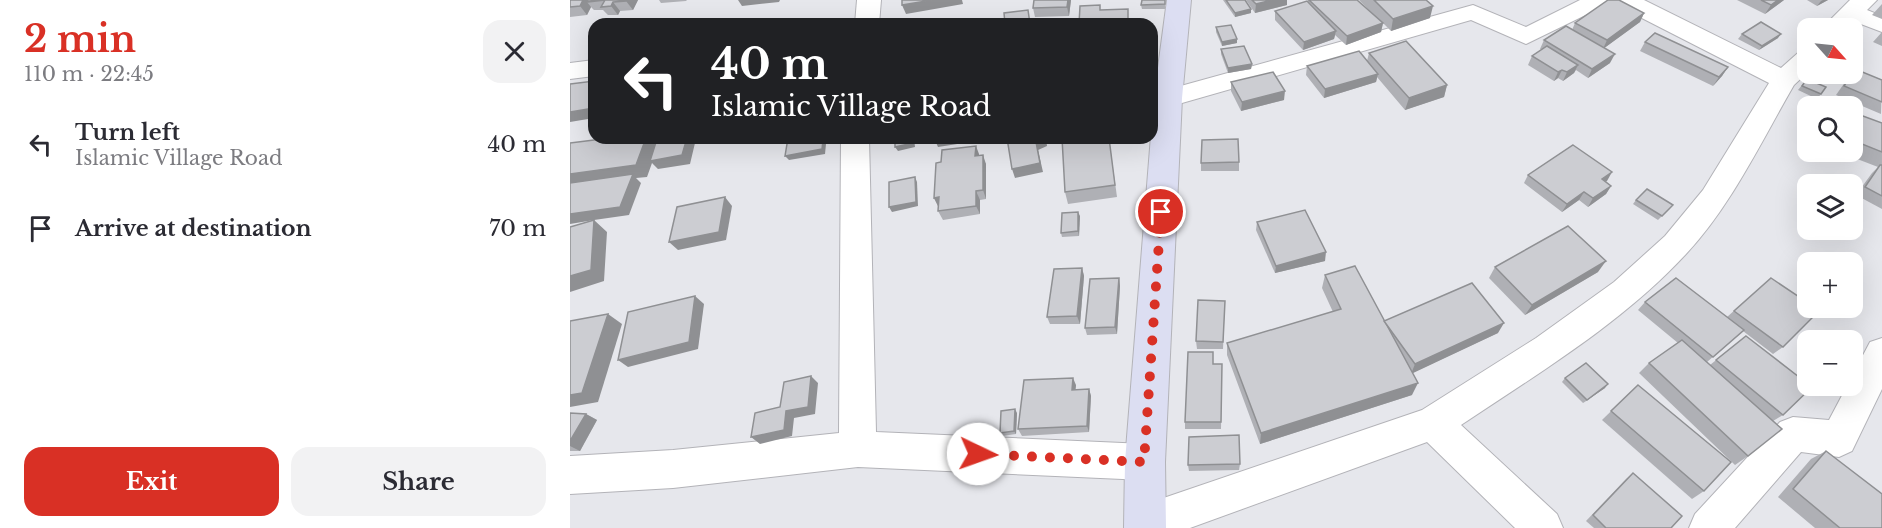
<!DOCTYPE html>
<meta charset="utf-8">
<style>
body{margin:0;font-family:"Libre Baskerville",serif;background:#f2f2f3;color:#2b2b33;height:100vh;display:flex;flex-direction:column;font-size:22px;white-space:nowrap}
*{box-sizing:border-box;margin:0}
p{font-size:20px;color:#7c7c81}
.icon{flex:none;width:33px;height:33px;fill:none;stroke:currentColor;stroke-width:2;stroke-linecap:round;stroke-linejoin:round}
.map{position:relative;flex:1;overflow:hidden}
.panel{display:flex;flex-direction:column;background:#fff;width:570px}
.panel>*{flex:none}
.top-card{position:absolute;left:18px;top:18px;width:570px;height:126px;border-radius:18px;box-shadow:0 6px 24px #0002;background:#202124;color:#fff;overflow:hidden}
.needle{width:39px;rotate:117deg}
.buttons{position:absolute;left:1227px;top:18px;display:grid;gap:12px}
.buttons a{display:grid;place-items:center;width:66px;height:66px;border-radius:12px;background:#fff;box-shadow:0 6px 24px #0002;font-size:30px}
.pin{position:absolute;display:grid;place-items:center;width:51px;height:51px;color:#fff;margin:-26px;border:3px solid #fff;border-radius:50%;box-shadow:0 2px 6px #0007}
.me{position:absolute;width:66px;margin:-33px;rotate:93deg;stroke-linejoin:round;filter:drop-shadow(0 0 4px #0008)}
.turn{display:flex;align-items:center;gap:21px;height:126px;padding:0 24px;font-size:27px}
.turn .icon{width:78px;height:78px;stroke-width:2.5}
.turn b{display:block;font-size:42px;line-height:51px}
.round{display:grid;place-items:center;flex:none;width:63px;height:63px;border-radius:18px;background:#f2f2f3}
.summary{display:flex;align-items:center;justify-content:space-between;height:102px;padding:0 24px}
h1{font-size:36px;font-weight:700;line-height:45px;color:#d93025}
.button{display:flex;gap:12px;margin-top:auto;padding:12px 24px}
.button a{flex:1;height:69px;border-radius:18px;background:#d93025;color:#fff;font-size:24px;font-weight:700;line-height:69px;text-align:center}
.button a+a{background:#f2f2f3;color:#2b2b33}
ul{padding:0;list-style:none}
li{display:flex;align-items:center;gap:18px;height:84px;padding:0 24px}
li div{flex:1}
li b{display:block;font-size:22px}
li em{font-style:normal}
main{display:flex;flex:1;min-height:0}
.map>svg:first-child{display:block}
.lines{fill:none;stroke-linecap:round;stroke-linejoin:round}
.street-casing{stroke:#b3b3b8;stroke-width:2}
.secondary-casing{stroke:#b3b3b8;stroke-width:2}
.street{fill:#fff;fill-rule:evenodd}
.secondary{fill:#dcdef2;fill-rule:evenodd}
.wall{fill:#afb0b5}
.shaded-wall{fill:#8f9093}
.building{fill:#cccdd2;stroke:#8f9093;stroke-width:1.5}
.route{stroke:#d93025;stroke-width:10;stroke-dasharray:0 18}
</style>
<main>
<section class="panel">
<div class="summary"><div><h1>2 min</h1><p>110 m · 22:45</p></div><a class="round"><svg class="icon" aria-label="close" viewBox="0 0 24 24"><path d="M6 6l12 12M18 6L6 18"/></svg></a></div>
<ul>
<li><svg class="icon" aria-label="left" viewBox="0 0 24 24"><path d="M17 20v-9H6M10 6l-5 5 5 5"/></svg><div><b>Turn left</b><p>Islamic Village Road</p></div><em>40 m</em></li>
<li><svg class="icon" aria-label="arrive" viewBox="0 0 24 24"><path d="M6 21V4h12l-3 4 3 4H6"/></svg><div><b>Arrive at destination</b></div><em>70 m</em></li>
</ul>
<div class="button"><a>Exit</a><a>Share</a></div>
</section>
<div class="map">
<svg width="1312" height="528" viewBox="0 0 1312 528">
<rect width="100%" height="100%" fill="#e6e7ec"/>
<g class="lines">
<g class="street-casing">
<g id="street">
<polygon points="287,0 311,0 309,24 285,24"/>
<polygon points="1010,0 1040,0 1036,5 956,44 901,20 598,107 589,104 585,98 589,92 903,5 956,27"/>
<path d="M1047,0H1074L1211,68L1229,52L1238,50V72L1224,85C1191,142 1161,206 1116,254C1052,323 969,373 891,425L987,514L993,528H945L857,442L620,528H558L556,524L562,510L576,504L852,410L966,338L1044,282L1095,236L1133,190L1199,83L1064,14Z"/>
<polygon points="1280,0 1307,0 1297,10 1312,16 1312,32 1283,21 1277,28 1252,28"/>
<polygon points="24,60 24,76 0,79 0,63"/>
<polygon points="271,138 299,138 306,432 575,444 588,449 594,462 588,475 575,480 288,467 103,488 0,494 0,456 103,450 269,433"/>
<polygon points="1312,338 1312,389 1282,451 1269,457 1231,452 1165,528 1119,528 1125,514 1210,422 1223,417 1259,420 1277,386 1282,386 1282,376 1300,342"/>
</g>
</g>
<g class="secondary-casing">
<polygon id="secondary" points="597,0 621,0 612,98 595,462 596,528 554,528 555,462 584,98"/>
</g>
<use href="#street" class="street"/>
<use href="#secondary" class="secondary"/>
</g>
<g class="wall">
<polygon points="0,0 68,0 63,10 50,11 48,15 38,15 33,10 24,10 21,7 17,15 0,17"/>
<polygon points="89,0 117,0 116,1 91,3"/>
<polygon points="501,0 499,16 465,17 463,8"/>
<polygon points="595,0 595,9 572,9 571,5"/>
<polygon points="653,0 675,0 681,9 681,13 665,17"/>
<polygon points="676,0 717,0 717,5 685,13"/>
<polygon points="738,0 787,0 804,15 789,0 856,0 860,18 821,31 813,23 811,32 776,45 765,35 764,39 733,50 705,20 705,11 738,2"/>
<polygon points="1167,0 1214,0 1195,14"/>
<polygon points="1237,0 1258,0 1247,6"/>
<polygon points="1312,4 1312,19 1302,15"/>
<polygon points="1074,13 1070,22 1034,48 1040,63 1018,78 1006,70 1004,73 993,81 988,78 984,81 958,65 962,56 972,50 970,49 974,40 1002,30 1005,23"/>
<polygon points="646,27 667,43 652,46 646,32"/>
<polygon points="1312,32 1312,46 1303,42"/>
<polygon points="1172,34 1208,38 1189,50 1168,39"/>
<polygon points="1075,42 1158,67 1152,76 1143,86 1070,51"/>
<polygon points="651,49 682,64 681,69 658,73 651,54"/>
<polygon points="799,53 877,85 874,97 835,110 807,77 806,82 754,98 736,75 737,66 797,61"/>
<polygon points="1285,69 1312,80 1311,114 1266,95 1278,78"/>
<polygon points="1237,79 1251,94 1247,99 1228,90"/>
<polygon points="661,82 714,100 671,111 661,91"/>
<polygon points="1282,112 1312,123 1312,209 1286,195 1302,173 1308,167 1269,152 1282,152"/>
<polygon points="539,138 547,197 498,204 495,192"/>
<polygon points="409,154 409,156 416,164 416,199 410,200 410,214 373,220 368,211 369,206 368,206 364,198 371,162"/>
<polygon points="669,162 669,171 631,171 631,163"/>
<polygon points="1042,172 1035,181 1041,186 1036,194 1018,207 1009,200 992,212 954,183 958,175"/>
<polygon points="1066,200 1103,205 1088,220 1063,204"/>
<polygon points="510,216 509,236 492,237 491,233"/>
<polygon points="687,222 755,261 705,273 686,230"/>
<polygon points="925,267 1028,272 955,315 919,278"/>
<polygon points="512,268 514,276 510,324 480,324 477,317"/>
<polygon points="755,275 815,321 928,333 842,373 842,395 690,444 657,355 657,343 763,312 752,288"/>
<polygon points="549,278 550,286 547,334 517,335 515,328"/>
<polygon points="1201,278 1213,347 1203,354 1173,331 1137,362 1140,365 1176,336 1213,415 1203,421 1178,456 1165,465 1069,373 1079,363 1108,343 1068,310 1075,302 1157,317"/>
<polygon points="655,301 653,349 627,349 626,341"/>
<polygon points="643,364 652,364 651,429 615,429 615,422"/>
<polygon points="995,378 1035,388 1013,403 992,382"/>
<polygon points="506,385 505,389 519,389 521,396 519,432 452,436 448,429"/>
<polygon points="1068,385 1134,491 1122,499 1032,420"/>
<polygon points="0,413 16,414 27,420 10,451 0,451"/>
<polygon points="447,413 446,434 432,436 430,433"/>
<polygon points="1256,451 1312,528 1245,528 1208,497 1241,459"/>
<polygon points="670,464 669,470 619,471 618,465"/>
<polygon points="1063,473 1101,528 1024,528 1016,521 1056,479"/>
</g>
<g class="shaded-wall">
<polygon points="13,0 26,0 17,2 21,7 17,15 10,6"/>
<polygon points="56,0 68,0 63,10 56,1"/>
<polygon points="168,0 210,0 209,2 172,6"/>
<polygon points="362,0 392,0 393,4 336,14 332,5"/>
<polygon points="498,0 501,0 499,16 497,7"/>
<polygon points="702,0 717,0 717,5 685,13 686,4"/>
<polygon points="1208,0 1214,0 1195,14 1201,5"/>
<polygon points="1253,0 1258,0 1247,6 1251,1"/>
<polygon points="43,2 50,11 48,15 41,6"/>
<polygon points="863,6 860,18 821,31 823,19"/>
<polygon points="681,9 681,13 665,17 665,13"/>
<polygon points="1074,13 1070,22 1033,49 1037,40"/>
<polygon points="813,23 811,32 776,45 777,36"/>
<polygon points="766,31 764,39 733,50 734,42"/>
<polygon points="1211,34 1208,38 1189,50 1192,46"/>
<polygon points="667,39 667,43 652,46 652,42"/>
<polygon points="1045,54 1040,63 1018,78 1022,69"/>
<polygon points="682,64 681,69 658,73 658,68"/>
<polygon points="1008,65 1004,73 993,81 997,72"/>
<polygon points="1158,67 1152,76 1143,86 1149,77"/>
<polygon points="992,70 988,78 984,81 988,72"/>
<polygon points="808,74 806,82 754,98 755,89"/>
<polygon points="877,85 874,97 835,110 839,98"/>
<polygon points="715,91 714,100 671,111 672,102"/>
<polygon points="24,108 24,118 0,122 0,112"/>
<polygon points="76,138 82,138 88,145 117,138 121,138 125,143 120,164 88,169 82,163 77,177 66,178 71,183 59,215 24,220 37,232 34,281 0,292 0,276 24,220 0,224 0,174"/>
<polygon points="343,138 344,138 345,147 328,151 325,147"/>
<polygon points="364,138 426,138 368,147"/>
<polygon points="474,138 476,138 477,146 468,150 473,172 445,178 442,169 466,142"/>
<polygon points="253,140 256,144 255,154 219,160 215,156"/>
<polygon points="406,146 409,154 409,165 405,156"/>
<polygon points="413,155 416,164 416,199 413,190"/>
<polygon points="1042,172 1037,181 1027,188 1032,179"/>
<polygon points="345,177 347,182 348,206 322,212 319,207"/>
<polygon points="1041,186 1036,194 1018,207 1023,198"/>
<polygon points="406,191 410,200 410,214 406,206"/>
<polygon points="1014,192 1009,200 992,212 997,204"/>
<polygon points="155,197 162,206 156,240 108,250 99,242"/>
<polygon points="369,197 373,206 368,206 364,198"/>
<polygon points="508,212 510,216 509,236 508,231"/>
<polygon points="756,252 755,261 705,273 706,266"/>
<polygon points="1036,261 1028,272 955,315 962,305"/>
<polygon points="512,268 514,276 510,324 507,316"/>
<polygon points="549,278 550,286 547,334 545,327"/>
<polygon points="125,296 134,304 128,349 58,367 48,360"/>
<polygon points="38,314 52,324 28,402 0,407 0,395"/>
<polygon points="934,323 928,333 841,374 845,364"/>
<polygon points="241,376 248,383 245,414 224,418 222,436 190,444 181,437 216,411"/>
<polygon points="503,378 506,385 505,396 502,390"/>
<polygon points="848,383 842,395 690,444 691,433"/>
<polygon points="1038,384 1035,388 1013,403 1017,400"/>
<polygon points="519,389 521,396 519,432 517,426"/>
<polygon points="445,409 447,413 446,434 444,431"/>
<polygon points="16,414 27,420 10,451 0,446 0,441"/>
</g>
<g class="building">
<polygon points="0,0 13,0 10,6 0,7"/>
<polygon points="18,0 56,0 56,1 43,2 41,6 31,7 35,0 17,2"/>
<polygon points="332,0 362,0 332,5"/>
<polygon points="464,0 498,0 497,7 463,8"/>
<polygon points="572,0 595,0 595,4 571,5"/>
<polygon points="656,0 675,0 681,9 665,13"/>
<polygon points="682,0 702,0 686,4"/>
<polygon points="739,0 787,0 813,23 777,36"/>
<polygon points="804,0 856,0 863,6 823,19"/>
<polygon points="1038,0 1049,0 1074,13 1037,40 1005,23"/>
<polygon points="1191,0 1208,0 1201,5"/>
<polygon points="737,1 766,31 734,42 705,11"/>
<polygon points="530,5 530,10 558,9 558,24 509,24 510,6"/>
<polygon points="458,10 460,24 435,24 434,13"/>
<polygon points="1191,22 1211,34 1192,46 1172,34"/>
<polygon points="661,25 667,39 652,42 646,27"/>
<polygon points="996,26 1045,54 1022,69 974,40"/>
<polygon points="1085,33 1158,67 1149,77 1075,42"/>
<polygon points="836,41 877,85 839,98 799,53"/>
<polygon points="674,46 682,64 658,68 651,49"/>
<polygon points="977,46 1008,65 997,72 992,70 988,72 962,56"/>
<polygon points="789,51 808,74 755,89 737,66"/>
<polygon points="1285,69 1312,80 1312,102 1274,86"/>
<polygon points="703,72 715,91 672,102 661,82"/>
<polygon points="1237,79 1256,87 1251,94 1232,86"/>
<polygon points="24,81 24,108 0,112 0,84"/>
<polygon points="1282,112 1312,123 1312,152 1282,140"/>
<polygon points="40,138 76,138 66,165 0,174 0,143"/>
<polygon points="93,138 117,138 112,155 80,161 87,139"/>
<polygon points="218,138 243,138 243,139 253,140 252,149 215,156"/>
<polygon points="325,138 343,138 343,143 325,147"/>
<polygon points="437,138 474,138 466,142 470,163 442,169"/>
<polygon points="492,138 539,138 545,185 495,192"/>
<polygon points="668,139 669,162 631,163 632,140"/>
<polygon points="1003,145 1042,172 1032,179 1041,186 1023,198 1014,192 997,204 958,175"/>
<polygon points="406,146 405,156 413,155 413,190 406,191 406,206 368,211 369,197 364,198 366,163 371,162 372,150"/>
<polygon points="1310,165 1312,165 1312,196 1295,187"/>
<polygon points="63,174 50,207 0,214 0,183"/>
<polygon points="345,177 346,202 319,207 319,182"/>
<polygon points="1077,189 1103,205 1092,216 1066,200"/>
<polygon points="155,197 149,232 99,242 107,207"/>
<polygon points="735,210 756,252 706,266 687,222"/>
<polygon points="508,212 508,231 491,233 492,213"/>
<polygon points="24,220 21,270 0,276 0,227"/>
<polygon points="998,226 1036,261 962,305 925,267"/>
<polygon points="785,266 848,383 691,433 657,343 771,309 755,275"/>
<polygon points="512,268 507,316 477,317 484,269"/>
<polygon points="549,278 545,327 515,328 520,279"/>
<polygon points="1106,278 1174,330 1143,357 1075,302"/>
<polygon points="1201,278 1238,303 1238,308 1244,308 1249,311 1213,347 1164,311"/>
<polygon points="902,283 934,323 845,364 814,321"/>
<polygon points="125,296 119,342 48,360 58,312"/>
<polygon points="628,300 655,301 653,342 626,341"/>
<polygon points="38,314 12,393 0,395 0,321"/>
<polygon points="1176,336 1238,384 1238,386 1240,386 1242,387 1213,415 1146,360"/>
<polygon points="1112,340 1212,429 1178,456 1079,363"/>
<polygon points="618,352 643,352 643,364 652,364 651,422 615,422"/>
<polygon points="1016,363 1038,384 1017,400 995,378"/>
<polygon points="241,376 238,407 216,411 214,430 181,437 185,413 210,407 214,382"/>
<polygon points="503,378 502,390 519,389 517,426 448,429 454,380"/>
<polygon points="1068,385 1161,462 1134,491 1041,411"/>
<polygon points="445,409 444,431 430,433 431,411"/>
<polygon points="0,413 16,414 0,441"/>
<polygon points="669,435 670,464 618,465 619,437"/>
<polygon points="1256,451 1312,494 1312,528 1270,528 1223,489"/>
<polygon points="1063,473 1112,516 1101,528 1036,528 1023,515"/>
</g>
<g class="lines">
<polyline class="route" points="408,454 574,462 591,212"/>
</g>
</svg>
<div class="buttons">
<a><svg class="needle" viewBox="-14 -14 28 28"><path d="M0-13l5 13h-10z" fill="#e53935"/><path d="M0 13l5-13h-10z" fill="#7c7c81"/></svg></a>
<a><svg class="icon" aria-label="search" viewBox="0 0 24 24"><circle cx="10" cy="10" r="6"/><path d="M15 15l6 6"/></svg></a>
<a><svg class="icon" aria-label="layers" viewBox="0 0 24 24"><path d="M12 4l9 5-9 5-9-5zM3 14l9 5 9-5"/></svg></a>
<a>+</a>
<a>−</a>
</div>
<div class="pin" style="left:591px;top:212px;background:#d93025"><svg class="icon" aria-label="arrive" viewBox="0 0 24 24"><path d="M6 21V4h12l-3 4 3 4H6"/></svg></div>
<svg class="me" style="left:408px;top:454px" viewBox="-20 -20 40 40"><circle r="19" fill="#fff"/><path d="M0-13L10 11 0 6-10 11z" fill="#d93025"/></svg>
<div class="top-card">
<div class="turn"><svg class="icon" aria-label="left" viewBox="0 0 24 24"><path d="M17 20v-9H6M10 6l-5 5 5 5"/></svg><div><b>40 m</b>Islamic Village Road</div></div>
</div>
</div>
</main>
